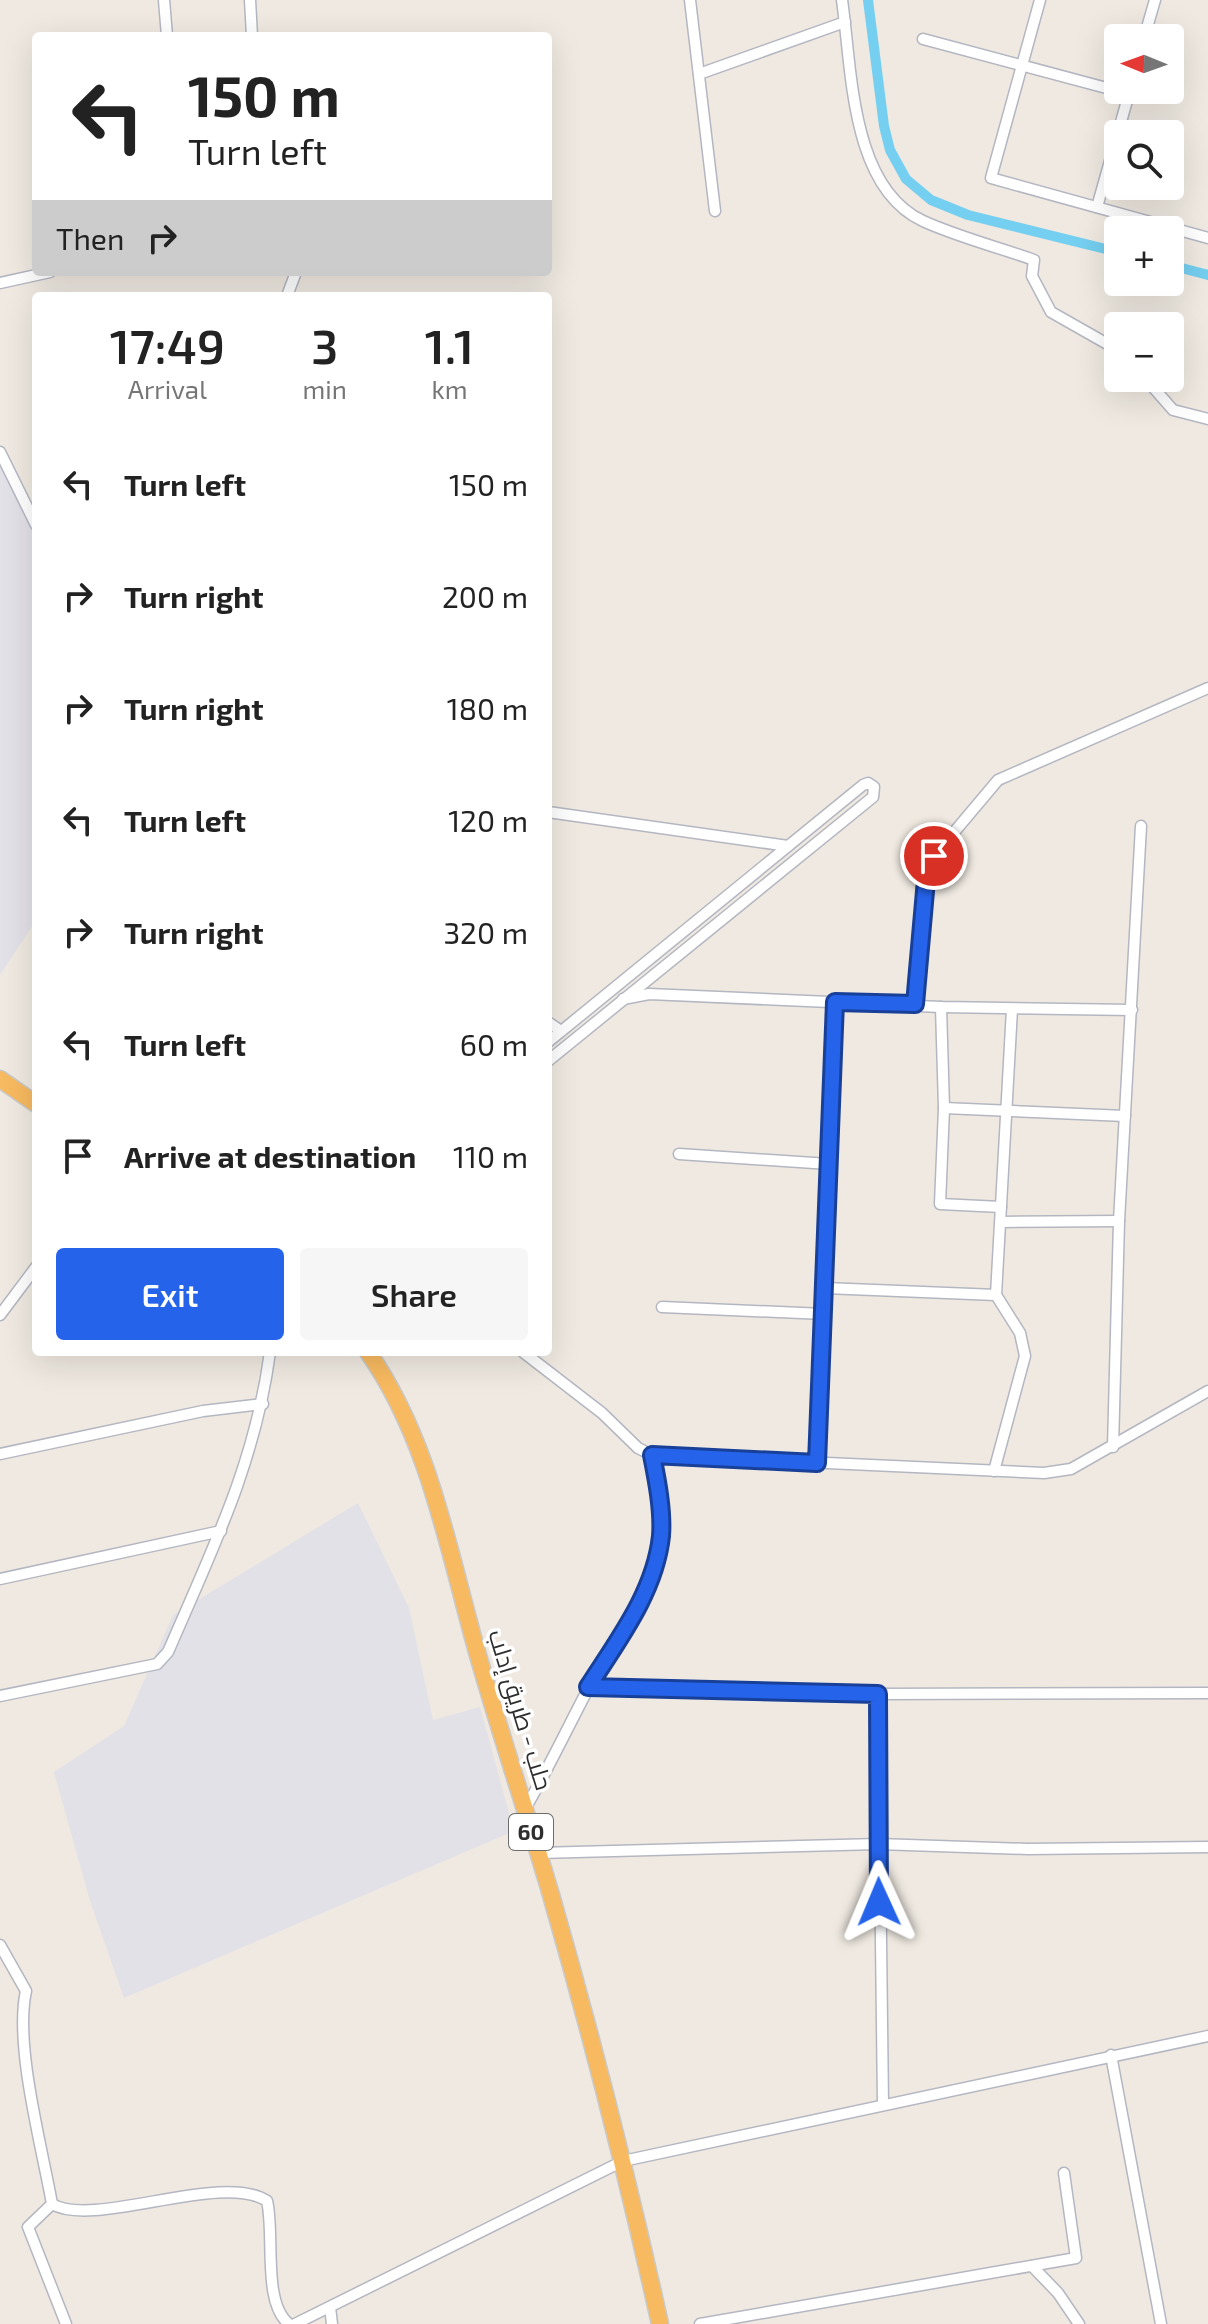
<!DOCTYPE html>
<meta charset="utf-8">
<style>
body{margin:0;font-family:"Exo 2",Cairo,sans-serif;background:#f6f6f6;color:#222;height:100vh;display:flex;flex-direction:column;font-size:30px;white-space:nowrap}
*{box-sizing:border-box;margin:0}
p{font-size:26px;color:#767676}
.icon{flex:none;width:44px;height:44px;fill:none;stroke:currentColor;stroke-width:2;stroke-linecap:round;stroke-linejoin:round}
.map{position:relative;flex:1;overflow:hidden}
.panel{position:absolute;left:32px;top:292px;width:520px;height:1064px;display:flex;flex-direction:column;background:#fff;border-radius:8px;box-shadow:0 8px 32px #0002}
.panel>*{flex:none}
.guide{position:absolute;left:32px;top:32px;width:520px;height:244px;border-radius:8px;box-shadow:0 8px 32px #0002;background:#fff;color:#222;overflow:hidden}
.needle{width:52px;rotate:271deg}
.fabs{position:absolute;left:1104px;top:24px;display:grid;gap:16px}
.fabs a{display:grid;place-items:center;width:80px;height:80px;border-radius:8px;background:#fff;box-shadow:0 8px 32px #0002;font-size:40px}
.pin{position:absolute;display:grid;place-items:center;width:68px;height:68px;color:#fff;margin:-34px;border:4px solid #fff;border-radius:50%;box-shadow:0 2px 8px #0007}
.me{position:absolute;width:88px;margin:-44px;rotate:359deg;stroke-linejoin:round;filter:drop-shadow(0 0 6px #0008)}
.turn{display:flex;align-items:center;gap:28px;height:168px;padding:0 24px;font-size:36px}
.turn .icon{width:104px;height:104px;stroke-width:2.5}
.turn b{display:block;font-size:56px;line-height:68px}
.then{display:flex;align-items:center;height:76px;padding:0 24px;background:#0003;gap:16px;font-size:30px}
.eta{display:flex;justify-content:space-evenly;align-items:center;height:136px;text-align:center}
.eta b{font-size:48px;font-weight:600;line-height:56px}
.cta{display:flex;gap:16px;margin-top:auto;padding:16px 24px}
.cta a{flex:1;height:92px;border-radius:8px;background:#2563eb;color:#fff;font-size:32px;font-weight:600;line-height:92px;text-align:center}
.cta a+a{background:#f6f6f6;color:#222}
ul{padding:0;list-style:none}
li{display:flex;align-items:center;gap:24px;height:112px;padding:0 24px}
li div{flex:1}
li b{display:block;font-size:30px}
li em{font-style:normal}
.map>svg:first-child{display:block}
.industrial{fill:#e3e1e8}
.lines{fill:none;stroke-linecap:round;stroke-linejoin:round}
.canal{stroke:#75cff0;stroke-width:10}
.minor-casing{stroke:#b4b7c1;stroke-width:13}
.trunk-casing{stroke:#c9c9c9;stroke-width:19}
.minor{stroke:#fff;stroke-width:10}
.trunk{stroke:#f8ba60;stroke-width:16}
.route-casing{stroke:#184099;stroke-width:20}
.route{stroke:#2563eb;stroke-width:14}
.labels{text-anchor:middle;stroke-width:7;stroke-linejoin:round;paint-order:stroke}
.shield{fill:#fff;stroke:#6d6d6d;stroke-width:2}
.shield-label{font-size:22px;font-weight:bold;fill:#2e2e2e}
.street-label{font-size:24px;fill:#2e2e2e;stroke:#fff}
</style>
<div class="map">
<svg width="1208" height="2324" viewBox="0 0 1208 2324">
<rect width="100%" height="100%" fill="#efe9e1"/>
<g class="industrial">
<polygon points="0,462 36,527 36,920 0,975"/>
<polygon points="358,1503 409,1608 433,1720 480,1707 514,1831 124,1998 90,1901 54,1772 124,1726 173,1615"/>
</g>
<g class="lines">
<g class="canal">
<polyline points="868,0 884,126 890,150 906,179 931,200 968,215 1118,252"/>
<polyline points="1170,265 1208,275"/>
</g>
<g class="minor-casing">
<g id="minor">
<polyline points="164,0 167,36"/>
<polyline points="250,0 252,36"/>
<polyline points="690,0 715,211"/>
<path d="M842,0C852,69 850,187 923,221C958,237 998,247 1034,260L1032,276L1051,312L1118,350"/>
<polyline points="1040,0 991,178 1208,238"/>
<polyline points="1144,38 1155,0"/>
<polyline points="923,39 1129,94"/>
<polyline points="699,74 845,22"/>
<polyline points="1097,207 1130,90"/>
<polyline points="0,283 50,272"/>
<polyline points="287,296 296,272"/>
<polyline points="1145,378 1173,410 1208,419"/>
<polyline points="0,452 36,525"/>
<polyline points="548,812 788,846"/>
<polyline points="623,999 649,994 941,1007 1132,1010"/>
<polyline points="915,1004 926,880 934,856 998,780 1208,688"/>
<polyline points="941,1007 944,1108 940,1204 1001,1207"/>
<polyline points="548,1022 561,1031"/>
<polyline points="548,1042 863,785 868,783 874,787 873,797 548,1061"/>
<polyline points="944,1108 1125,1116"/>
<polyline points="679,1154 829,1164"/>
<polyline points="1001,1222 1119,1221"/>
<polyline points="825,1288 996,1295"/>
<polyline points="662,1307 824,1314"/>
<polyline points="0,1315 36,1267"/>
<path d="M523,1352L602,1413L638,1448L652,1455C662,1508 665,1556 639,1605C624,1634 603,1659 588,1689C567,1729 548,1769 525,1809"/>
<polyline points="1113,1447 1119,1221 1141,826"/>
<polyline points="0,1454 203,1411 263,1404"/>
<polyline points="652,1455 1044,1473 1071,1469 1208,1391"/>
<polyline points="817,1463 835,1002"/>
<polyline points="994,1471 1025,1356 1020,1333 996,1295 1012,1009"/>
<polyline points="0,1579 221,1531"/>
<polyline points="588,1687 878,1694 1208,1693"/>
<polyline points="878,1694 883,2105"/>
<path d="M0,1696L157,1664L168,1652C212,1550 255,1464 270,1352"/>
<polyline points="538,1853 878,1844 1028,1849 1208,1847"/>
<path d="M0,1945L26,1991C14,2045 42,2147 52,2204L28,2227L66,2324"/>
<polyline points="1111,2055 1161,2324"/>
<path d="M52,2204C94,2229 222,2171 267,2201C275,2234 262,2303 289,2324"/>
<polyline points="1032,2266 1058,2293 1079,2324"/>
<polyline points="330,2307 332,2324"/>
<polyline points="295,2324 623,2161 1208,2036"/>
<polyline points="700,2324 1076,2258 1064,2173"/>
</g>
</g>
<g class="trunk-casing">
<g id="trunk">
<polyline points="0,1079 36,1104"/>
<path d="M368,1352C433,1445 450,1562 482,1669C504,1745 529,1820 551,1895C592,2037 628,2180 660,2324"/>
</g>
</g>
<use href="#minor" class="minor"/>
<use href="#trunk" class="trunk"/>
</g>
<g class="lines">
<g class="route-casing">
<path id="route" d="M879,1902L878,1694L588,1687C618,1640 655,1592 661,1536C663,1511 657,1480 652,1455L817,1463L835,1002L915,1004L926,880L934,856"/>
</g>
<use href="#route" class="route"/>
</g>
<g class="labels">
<rect class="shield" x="509" y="1814" width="44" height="36" rx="6"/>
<g class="shield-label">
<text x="531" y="1840">60</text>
</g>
<g class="street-label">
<text transform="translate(520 1710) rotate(73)" y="8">حلب - طريق إدلب</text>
</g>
</g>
</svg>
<div class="fabs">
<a><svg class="needle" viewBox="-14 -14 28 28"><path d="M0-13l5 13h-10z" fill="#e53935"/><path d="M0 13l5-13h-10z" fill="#767676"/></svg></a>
<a><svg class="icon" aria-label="search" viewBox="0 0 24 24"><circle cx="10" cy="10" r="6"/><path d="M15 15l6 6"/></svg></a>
<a>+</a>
<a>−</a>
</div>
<div class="pin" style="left:934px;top:856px;background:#d93025"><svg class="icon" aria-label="arrive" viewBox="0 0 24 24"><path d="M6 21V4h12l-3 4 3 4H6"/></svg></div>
<svg class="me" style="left:879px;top:1902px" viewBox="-20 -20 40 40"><path d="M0-17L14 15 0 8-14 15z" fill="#2563eb" stroke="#fff" stroke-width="4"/></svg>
<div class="guide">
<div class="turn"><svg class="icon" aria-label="left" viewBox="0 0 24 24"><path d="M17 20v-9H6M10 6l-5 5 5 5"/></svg><div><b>150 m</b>Turn left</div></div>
<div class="then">Then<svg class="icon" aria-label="right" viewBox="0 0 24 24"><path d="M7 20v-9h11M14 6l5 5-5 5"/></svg></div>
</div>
<section class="panel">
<div class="eta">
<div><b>17:49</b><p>Arrival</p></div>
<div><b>3</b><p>min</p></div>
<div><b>1.1</b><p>km</p></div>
</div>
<ul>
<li><svg class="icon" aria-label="left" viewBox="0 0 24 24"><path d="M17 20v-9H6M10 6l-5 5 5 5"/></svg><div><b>Turn left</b></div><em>150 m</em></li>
<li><svg class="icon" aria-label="right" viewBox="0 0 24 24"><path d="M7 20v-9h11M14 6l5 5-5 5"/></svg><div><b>Turn right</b></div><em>200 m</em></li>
<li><svg class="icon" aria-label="right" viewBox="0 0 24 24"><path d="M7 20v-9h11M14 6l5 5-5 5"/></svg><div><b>Turn right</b></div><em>180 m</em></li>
<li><svg class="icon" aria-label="left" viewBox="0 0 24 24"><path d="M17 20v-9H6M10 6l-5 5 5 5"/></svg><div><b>Turn left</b></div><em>120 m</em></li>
<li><svg class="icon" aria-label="right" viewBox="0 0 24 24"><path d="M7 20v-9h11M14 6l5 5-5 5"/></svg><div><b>Turn right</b></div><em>320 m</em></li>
<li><svg class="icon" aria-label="left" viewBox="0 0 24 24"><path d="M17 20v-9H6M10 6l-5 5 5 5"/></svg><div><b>Turn left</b></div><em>60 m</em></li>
<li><svg class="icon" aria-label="arrive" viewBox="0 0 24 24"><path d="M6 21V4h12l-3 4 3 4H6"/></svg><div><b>Arrive at destination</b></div><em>110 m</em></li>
</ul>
<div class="cta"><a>Exit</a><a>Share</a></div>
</section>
</div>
